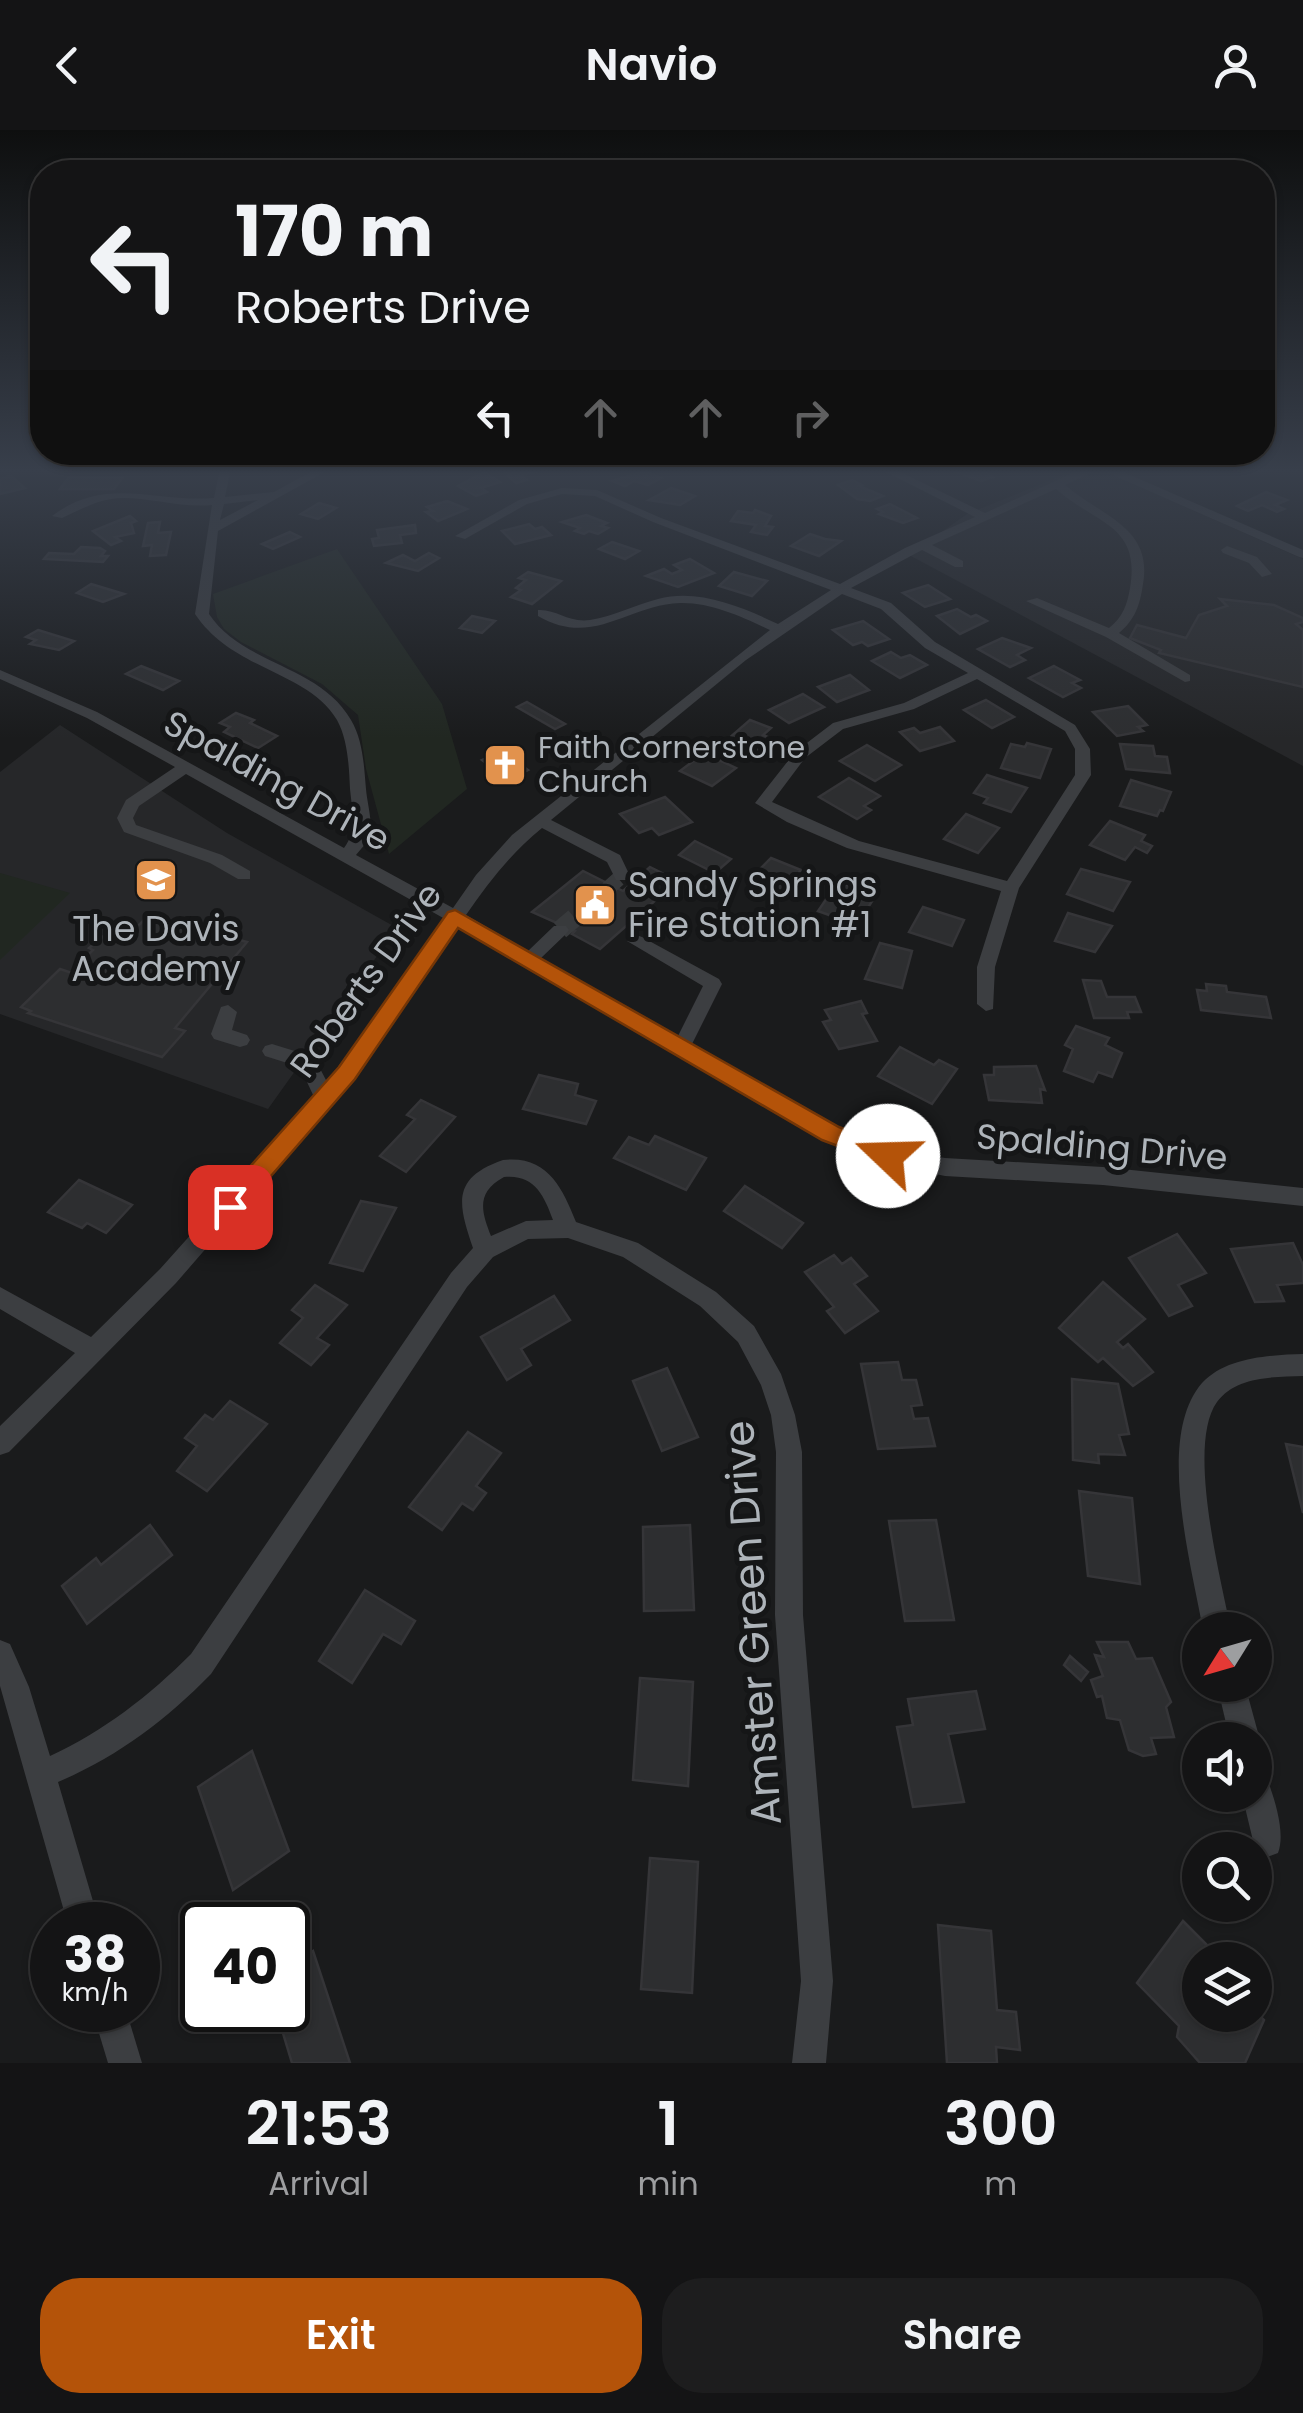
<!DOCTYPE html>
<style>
body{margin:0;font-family:Poppins,sans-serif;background:#1d1d1e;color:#f1f3f6;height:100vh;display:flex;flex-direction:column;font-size:38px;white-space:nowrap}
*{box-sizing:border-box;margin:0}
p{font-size:32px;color:#9d9ea0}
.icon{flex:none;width:55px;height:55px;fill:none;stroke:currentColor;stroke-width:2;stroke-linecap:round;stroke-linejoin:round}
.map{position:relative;height:1933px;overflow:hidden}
.panel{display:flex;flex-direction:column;background:#141415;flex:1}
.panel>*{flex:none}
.hud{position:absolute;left:30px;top:30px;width:1245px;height:305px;border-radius:40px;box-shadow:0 2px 8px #0004,0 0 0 2px #333334;background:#141415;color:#f1f3f6;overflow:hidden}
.needle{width:65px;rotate:233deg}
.fabs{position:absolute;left:1182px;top:1482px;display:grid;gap:20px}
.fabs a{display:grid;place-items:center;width:90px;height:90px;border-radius:50%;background:#141415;box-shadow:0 2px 8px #0004,0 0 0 2px #333334;font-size:50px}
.speed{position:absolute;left:30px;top:1772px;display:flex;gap:20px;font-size:50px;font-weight:700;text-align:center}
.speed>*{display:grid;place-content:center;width:130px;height:130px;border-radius:50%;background:#141415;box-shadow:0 2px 8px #0004,0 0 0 2px #333334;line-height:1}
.speed small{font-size:25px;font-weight:400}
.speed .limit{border:5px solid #111;border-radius:15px;background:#fff;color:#111}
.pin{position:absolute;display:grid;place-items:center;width:85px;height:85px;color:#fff;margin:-42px;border-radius:20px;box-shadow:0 5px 15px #0006}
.me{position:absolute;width:110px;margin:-55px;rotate:291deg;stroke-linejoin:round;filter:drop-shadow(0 0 8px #0008)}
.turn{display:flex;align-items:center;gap:35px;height:210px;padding:0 40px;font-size:45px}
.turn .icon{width:130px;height:130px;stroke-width:2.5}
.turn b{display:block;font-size:70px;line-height:85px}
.lanes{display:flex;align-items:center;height:95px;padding:0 40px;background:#0003;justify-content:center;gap:50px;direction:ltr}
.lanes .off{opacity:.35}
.eta{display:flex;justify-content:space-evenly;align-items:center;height:170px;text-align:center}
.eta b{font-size:60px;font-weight:600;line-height:70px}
.primary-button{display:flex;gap:20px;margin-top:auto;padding:20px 40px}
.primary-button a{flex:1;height:115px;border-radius:40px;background:#b45309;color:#fff;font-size:40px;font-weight:600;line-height:115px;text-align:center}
.primary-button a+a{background:#1d1d1e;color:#f1f3f6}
header{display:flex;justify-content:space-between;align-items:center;height:130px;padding:0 40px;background:#141415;font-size:45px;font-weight:600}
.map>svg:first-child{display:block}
.built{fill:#262729}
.green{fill:#212721}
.building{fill:#2d2e30;stroke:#353538;stroke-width:2.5}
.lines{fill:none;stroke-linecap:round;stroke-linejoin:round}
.minor-tunnel-far1{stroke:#383a3c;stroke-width:15;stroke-dasharray:15 8;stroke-linecap:butt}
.minor-tunnel{stroke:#383a3c;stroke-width:19;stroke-dasharray:19 10;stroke-linecap:butt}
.minor{fill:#3c3e41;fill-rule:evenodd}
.route{fill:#b45309;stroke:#753606;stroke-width:2.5}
.labels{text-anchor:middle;stroke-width:10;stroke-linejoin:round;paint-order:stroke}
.far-poi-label{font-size:30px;fill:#aeb4ba;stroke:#151617;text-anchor:start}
.street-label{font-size:35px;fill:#aeb4ba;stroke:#151617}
.poi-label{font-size:35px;fill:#aeb4ba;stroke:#151617;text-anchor:start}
.near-street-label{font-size:42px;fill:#aeb4ba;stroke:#151617}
</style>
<header><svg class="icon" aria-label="back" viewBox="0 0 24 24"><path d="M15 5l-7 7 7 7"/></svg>Navio<svg class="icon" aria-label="person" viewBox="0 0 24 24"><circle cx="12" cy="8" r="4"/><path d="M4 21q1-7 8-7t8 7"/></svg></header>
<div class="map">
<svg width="1303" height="1933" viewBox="0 0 1303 1933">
<rect width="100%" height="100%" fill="#1a1b1c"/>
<g class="built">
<polygon points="1081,338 1097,338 1303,429 1303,636 909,425 967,384"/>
<polygon points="60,595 227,703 397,798 268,979 0,884 0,642"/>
</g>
<g class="green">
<polygon points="337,419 442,574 467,659 389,724 366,639 358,585 322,554 241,512 224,499 217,487 213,464"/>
<polygon points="0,743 70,763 0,830"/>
</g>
<g class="building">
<polygon points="946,338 981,338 993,347 981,351"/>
<polygon points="501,339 506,338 547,339 520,345 527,350 516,353"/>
<polygon points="645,341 661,348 648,355 634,351 625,356 612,351"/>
<polygon points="484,342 500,352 481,358 487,362 476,366 458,356"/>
<polygon points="11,346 25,358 0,364 0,349"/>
<polygon points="69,347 122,348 114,359 60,359"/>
<polygon points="852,350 862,355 859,356 883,366 870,371 857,369 838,355"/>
<polygon points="671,358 695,366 680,375 649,370"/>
<polygon points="1266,362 1287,370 1275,375 1284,379 1277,382 1262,375 1248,381 1237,376"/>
<polygon points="447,371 467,379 438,391 426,382 433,381 427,377"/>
<polygon points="319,373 336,378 318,389 301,384"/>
<polygon points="890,374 917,388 903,393 879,384 883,382 877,379"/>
<polygon points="755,380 771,386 765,396 773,397 767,405 751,402 756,395 731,391 738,381 753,383"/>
<polygon points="586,385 607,393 601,396 608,398 598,404 589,401 584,404 575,401 580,398 562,392"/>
<polygon points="130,386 136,391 131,393 134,403 115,407 121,411 111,415 93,401"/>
<polygon points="160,392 158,403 171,402 166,425 150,426 152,415 143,416 148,393"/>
<polygon points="529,394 535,399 542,397 551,405 515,414 502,401"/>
<polygon points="415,395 416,403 400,405 402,413 374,416 372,409 379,408 377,400"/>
<polygon points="290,402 300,407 273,419 262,414"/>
<polygon points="810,404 825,409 841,411 819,426 791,416"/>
<polygon points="612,412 639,421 625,429 599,419"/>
<polygon points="81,417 100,418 105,421 101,426 108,426 103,432 44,429 49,423 74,424"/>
<polygon points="429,423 439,428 418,441 386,433 403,425 415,431"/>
<polygon points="690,429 714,443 678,457 646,446 664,439 672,444 682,440 674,435"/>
<polygon points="528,442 561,451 532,474 511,467 521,460 516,458 526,450 519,448"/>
<polygon points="734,442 767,451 752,466 719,456"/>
<polygon points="91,454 124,464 103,472 77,463"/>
<polygon points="928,455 950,469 925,477 903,463"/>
<polygon points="1220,469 1274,475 1303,488 1303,492 1296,494 1303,500 1303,557 1159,523 1161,520 1130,508 1137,495 1186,508 1199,485 1227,476"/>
<polygon points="957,479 971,487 976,485 987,491 960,504 937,486"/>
<polygon points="472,486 495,491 482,503 460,498"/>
<polygon points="863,491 889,509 868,516 862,512 853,515 833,500"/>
<polygon points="38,500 74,511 59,520 30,514 36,510 26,507"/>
<polygon points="1002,508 1031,518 1017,525 1025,530 1010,537 978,519"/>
<polygon points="891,522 901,528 910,525 927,535 900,548 872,531"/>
<polygon points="141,536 179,551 163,560 126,544"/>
<polygon points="1054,536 1080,550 1072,553 1081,558 1063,567 1029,548"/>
<polygon points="850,545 869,560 837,572 818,557"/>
<polygon points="803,564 824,577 789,593 769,580"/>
<polygon points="986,570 1014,587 992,598 964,580"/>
<polygon points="527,572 565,594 555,599 517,577"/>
<polygon points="1128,576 1147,595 1138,597 1143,601 1117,606 1093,582"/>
<polygon points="236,583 254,590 250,593 277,606 258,618 224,602 230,597 220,593"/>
<polygon points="750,590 771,598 763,605 775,610 761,622 728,609"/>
<polygon points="940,597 954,611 920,621 900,602 914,598 920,603"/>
<polygon points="1027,613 1051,619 1040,648 1001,638 1011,614 1025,617"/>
<polygon points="1120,614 1153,616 1155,626 1167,627 1170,643 1126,639"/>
<polygon points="867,615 901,635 875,651 840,631"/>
<polygon points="502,621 528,640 508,650 482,630"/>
<polygon points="704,623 736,638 712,656 680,641"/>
<polygon points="987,645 1027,658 1011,682 984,673 988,668 974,663"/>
<polygon points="849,648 880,666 864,676 871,680 857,689 819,667"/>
<polygon points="1131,650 1171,662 1163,681 1160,680 1157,686 1120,676"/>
<polygon points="665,667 692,692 659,705 652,698 639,703 620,684"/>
<polygon points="966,684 999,698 978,723 944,709"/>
<polygon points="1110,691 1145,705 1141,711 1152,716 1147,723 1135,717 1125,730 1090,715"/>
<polygon points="695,711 731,729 715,743 679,725"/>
<polygon points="771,728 801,740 782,761 751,748"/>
<polygon points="650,737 662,743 642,760 658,768 600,819 572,804 575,801 532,782 583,741 623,761"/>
<polygon points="1081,739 1130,752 1113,781 1067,764"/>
<polygon points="838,752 876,765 857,795 818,781"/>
<polygon points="923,777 964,790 952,816 909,802"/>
<polygon points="1068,783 1112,796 1095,822 1055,811"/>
<polygon points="148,786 247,812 175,898 185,901 162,927 28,883 31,881 21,877 60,839 87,848 99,836 82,831 93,820 89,818 122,791 138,796"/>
<polygon points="880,813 912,821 902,858 865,849"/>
<polygon points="1083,850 1101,851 1107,867 1135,867 1141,882 1127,882 1129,888 1094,888"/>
<polygon points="1206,854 1226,856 1227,862 1266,867 1271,888 1201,880 1197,860 1207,861"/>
<polygon points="861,871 867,883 862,884 877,911 839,919 823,892 831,890 825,880"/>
<polygon points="1076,896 1109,908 1105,915 1122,923 1112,947 1098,942 1093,952 1064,941 1073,919 1065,915"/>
<polygon points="900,917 934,935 939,930 957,939 932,974 878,946"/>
<polygon points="1036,936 1045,960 1040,959 1042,973 989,970 984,945 994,945 994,937"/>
<polygon points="539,945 578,954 575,965 596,971 586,994 523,979"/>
<polygon points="421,970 455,987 406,1042 380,1026 415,989 407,985"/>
<polygon points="655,1006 706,1028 686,1060 614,1028 629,1007 649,1015"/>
<polygon points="79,1050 132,1075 106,1103 87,1093 82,1098 48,1082"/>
<polygon points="745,1056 803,1093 782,1118 724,1081"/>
<polygon points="361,1071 396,1078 363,1141 330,1133"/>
<polygon points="1177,1104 1206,1143 1178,1155 1192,1176 1169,1186 1129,1128"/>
<polygon points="1293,1113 1303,1135 1303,1153 1277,1155 1284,1171 1255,1172 1231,1119"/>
<polygon points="834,1125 842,1134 851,1128 867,1146 854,1154 878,1181 845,1203 827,1181 834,1177 805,1142"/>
<polygon points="1103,1152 1145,1189 1117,1212 1123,1218 1128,1214 1153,1242 1133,1256 1103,1228 1098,1232 1059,1198"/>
<polygon points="315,1155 347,1175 317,1208 329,1215 311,1235 280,1213 303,1188 292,1180"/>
<polygon points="554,1166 570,1190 521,1219 531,1235 507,1250 481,1207"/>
<polygon points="898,1232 902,1250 916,1250 922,1275 911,1276 914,1289 928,1288 935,1316 878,1319 861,1234"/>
<polygon points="667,1238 698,1307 662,1321 633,1251"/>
<polygon points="1072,1249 1118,1254 1129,1304 1119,1305 1125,1325 1098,1324 1099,1333 1073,1330"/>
<polygon points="230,1271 267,1294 207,1361 177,1341 197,1316 185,1308 205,1285 213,1290"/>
<polygon points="468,1302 501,1323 476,1356 486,1363 473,1380 462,1373 442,1400 409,1377"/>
<polygon points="1286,1314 1303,1317 1303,1383"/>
<polygon points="1079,1361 1132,1368 1140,1454 1088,1446"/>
<polygon points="936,1390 954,1490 905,1491 889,1391"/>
<polygon points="150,1395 172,1425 87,1494 62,1456 96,1428 101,1435"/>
<polygon points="690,1395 694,1480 644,1481 643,1397"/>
<polygon points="365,1460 415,1491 401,1514 383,1504 352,1553 319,1531"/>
<polygon points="1097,1512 1128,1512 1136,1529 1152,1528 1171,1572 1166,1577 1174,1607 1151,1608 1156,1624 1143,1626 1129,1620 1120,1590 1107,1588 1102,1566 1097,1567 1091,1550 1103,1546 1095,1525 1104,1527"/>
<polygon points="1070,1526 1088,1542 1081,1551 1064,1535"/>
<polygon points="640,1548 693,1552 688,1656 633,1650"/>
<polygon points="976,1561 985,1599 948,1604 964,1672 913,1677 897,1597 913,1595 908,1569"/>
<polygon points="252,1621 289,1721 233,1760 198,1657"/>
<polygon points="650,1728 698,1732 692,1863 641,1859"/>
<polygon points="1183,1791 1217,1825 1210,1830 1200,1830 1200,1885 1255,1885 1255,1881 1264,1890 1245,1933 1200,1933 1177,1907 1179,1896 1137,1853"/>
<polygon points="938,1795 991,1801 997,1880 1016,1882 1020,1920 996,1917 997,1933 947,1933"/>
<polygon points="313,1821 350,1933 292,1933 276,1880 288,1880 288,1838"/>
</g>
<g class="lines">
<polyline class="minor-tunnel-far1" points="590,774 622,746"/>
<polyline class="minor-tunnel" points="560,800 593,772"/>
<g class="minor">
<path d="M220,338H231L225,367L274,362L318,338H332L218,401L209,484C243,535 320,535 351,590C363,610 364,636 366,659C367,672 373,693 370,706C368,712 360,720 356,725L453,778L476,745L512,705L770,500C743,487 710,472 680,473C627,475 593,518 538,486V480C557,479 568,493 590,490C614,486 635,475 658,469C698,458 742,477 778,494L831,460L653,392L595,366L562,364L527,374L465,409L455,406L519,370L562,358L597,360L661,388L840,454L905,418L975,387L878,338H892L985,383L1084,338H1114L1303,420V428L1299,427L1099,339L1065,355C1101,386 1153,397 1143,454C1140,475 1135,490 1119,503L1190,545V551L1185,552L1106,507L1026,471L1037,468L1109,498C1123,487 1127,475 1130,458C1141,394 1095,394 1056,359L932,415L963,431V437H955L922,420L851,458L891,473L935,512L1075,595L1090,619L1091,645L1019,758L995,837L993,879L986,881L977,874V837L1001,761L847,718L787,692L755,673L795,622L833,593L904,573L968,543L925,518L881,479L842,464L746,530L551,690L620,725L630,746L628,750H616L607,732L542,698C511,723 488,753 466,785L528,821L554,796H566L569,800L566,804L541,828L678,906L703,856L627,811L636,805L642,807L719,849L722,854L692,914L838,997L889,1018L945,1028L1103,1037L1303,1058V1076L1103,1055L945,1046L887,1034L824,1009L458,797L354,948L176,1153L9,1322L0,1325V1296L75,1223L0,1179V1157L91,1207L160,1139L314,967L300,937L265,926L262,921L265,916L272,914L314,927L327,952L445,789L186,644L139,676L133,688L136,695L222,725L250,741V749H238L210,733L124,702L117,688L126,670L175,637L87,588L0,549V540L97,582L344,718C358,699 352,682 350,659C349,637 348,610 337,590C308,541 233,541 195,484L212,375C182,378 153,368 123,368C101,368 81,379 62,388L52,386C106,345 155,373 214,368ZM258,370L220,390L224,374ZM977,549L1065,601L1075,619V645L1007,751L859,711L772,672L805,628L843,599L914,579Z"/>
<polygon points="1227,416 1257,427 1272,444 1262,447 1249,433 1223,423 1221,420"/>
<polygon points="228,875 237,882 232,900 247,905 250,910 247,915 240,917 214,909 211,904 221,877"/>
<path d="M503,1030C547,1025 562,1057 576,1092L638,1113L716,1162L754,1196L781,1244L795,1285L802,1322L803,1485L833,1851L826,1933H792L801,1851L775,1485L776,1322L771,1285L761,1255L738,1212L700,1176L623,1127L568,1108L528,1109L493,1127L467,1157L211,1544C166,1590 117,1627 58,1652L100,1795H68L0,1556V1510L10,1514L29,1557L50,1626C104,1601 149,1566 191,1524L451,1143L473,1118C458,1074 451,1048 503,1030ZM504,1047C534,1044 544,1065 553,1090L526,1091L491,1106C481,1081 476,1062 504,1047Z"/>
<path d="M1303,1224V1246C1274,1247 1236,1246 1217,1272C1186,1315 1221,1449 1231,1500H1203C1192,1436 1155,1307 1202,1253C1226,1227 1270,1225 1303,1224Z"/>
<polygon points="1217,1555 1245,1555 1260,1610 1255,1620 1255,1610 1230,1610"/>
<path d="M1255,1642L1266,1646C1274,1667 1286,1702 1278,1723L1267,1727L1256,1723L1242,1665H1255Z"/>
<polygon points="92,1880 126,1880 142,1933 108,1933"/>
</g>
</g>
<linearGradient id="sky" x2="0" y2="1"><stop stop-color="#0e0f0f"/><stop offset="0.56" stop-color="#383f4b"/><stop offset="1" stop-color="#383f4b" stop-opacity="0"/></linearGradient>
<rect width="1303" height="609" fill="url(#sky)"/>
<polygon class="route" points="455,780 839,997 896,1019 899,1026 896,1032 888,1035 822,1010 458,798 355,949 238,1084 230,1087 221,1084 217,1077 221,1069 339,937 448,782"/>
<defs>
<g id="church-square" transform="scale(2.25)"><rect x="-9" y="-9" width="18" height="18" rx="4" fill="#e2924d" stroke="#151617"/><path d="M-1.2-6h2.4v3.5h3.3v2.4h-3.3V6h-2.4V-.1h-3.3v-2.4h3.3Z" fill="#fff"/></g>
<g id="school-square" transform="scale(2.25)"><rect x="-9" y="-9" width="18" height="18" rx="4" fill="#e2924d" stroke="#151617"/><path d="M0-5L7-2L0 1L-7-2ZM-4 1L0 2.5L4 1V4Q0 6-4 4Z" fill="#fff"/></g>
<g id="civic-square" transform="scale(2.25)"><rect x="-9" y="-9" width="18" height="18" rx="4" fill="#e2924d" stroke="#151617"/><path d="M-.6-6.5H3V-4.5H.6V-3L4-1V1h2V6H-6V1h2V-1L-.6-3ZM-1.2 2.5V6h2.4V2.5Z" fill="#fff"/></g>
</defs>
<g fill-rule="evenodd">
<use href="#church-square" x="505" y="635"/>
<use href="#school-square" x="156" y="750"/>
<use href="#civic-square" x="595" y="775"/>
</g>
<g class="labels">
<g class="far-poi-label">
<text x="538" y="628">Faith Cornerstone<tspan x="538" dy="34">Church</tspan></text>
</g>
<g class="street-label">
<text transform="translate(277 651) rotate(29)" y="12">Spalding Drive</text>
<text transform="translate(366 850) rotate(-54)" y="12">Roberts Drive</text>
<text transform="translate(1102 1017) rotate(5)" y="12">Spalding Drive</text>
</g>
<g class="poi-label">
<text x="628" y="767">Sandy Springs<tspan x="628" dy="40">Fire Station #1</tspan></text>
<text x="156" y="811" text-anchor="middle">The Davis<tspan x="156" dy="40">Academy</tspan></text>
</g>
<g class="near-street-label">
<text transform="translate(752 1493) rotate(-94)" y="15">Amster Green Drive</text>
</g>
</g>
</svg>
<div class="fabs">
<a><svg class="needle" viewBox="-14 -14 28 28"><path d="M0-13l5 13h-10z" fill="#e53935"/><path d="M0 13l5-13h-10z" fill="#9d9ea0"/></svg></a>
<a><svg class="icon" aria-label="sound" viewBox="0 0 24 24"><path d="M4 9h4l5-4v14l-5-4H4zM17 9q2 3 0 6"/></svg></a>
<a><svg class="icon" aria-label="search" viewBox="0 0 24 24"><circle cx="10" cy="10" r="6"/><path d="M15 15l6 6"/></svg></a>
<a><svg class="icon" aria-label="layers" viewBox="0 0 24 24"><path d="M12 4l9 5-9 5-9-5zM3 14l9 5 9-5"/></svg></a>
</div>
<div class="speed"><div>38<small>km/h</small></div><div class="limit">40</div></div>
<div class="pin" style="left:230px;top:1077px;background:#d93025"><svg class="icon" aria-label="arrive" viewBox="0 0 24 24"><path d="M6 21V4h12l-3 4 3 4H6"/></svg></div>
<svg class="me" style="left:888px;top:1026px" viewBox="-20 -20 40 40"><circle r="19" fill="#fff"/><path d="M0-13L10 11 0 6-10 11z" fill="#b45309"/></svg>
<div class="hud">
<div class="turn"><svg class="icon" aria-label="left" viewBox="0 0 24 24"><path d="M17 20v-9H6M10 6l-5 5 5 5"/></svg><div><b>170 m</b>Roberts Drive</div></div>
<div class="lanes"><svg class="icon" aria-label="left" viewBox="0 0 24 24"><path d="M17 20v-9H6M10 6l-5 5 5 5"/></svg><svg class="icon off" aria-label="ahead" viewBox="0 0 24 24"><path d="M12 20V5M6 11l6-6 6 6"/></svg><svg class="icon off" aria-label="ahead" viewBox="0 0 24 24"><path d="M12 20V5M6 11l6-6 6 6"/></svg><svg class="icon off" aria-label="right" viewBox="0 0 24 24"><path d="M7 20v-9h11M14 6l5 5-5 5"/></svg></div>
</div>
</div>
<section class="panel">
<div class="eta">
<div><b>21:53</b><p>Arrival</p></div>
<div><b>1</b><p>min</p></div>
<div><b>300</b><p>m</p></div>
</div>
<div class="primary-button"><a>Exit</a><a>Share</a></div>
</section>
